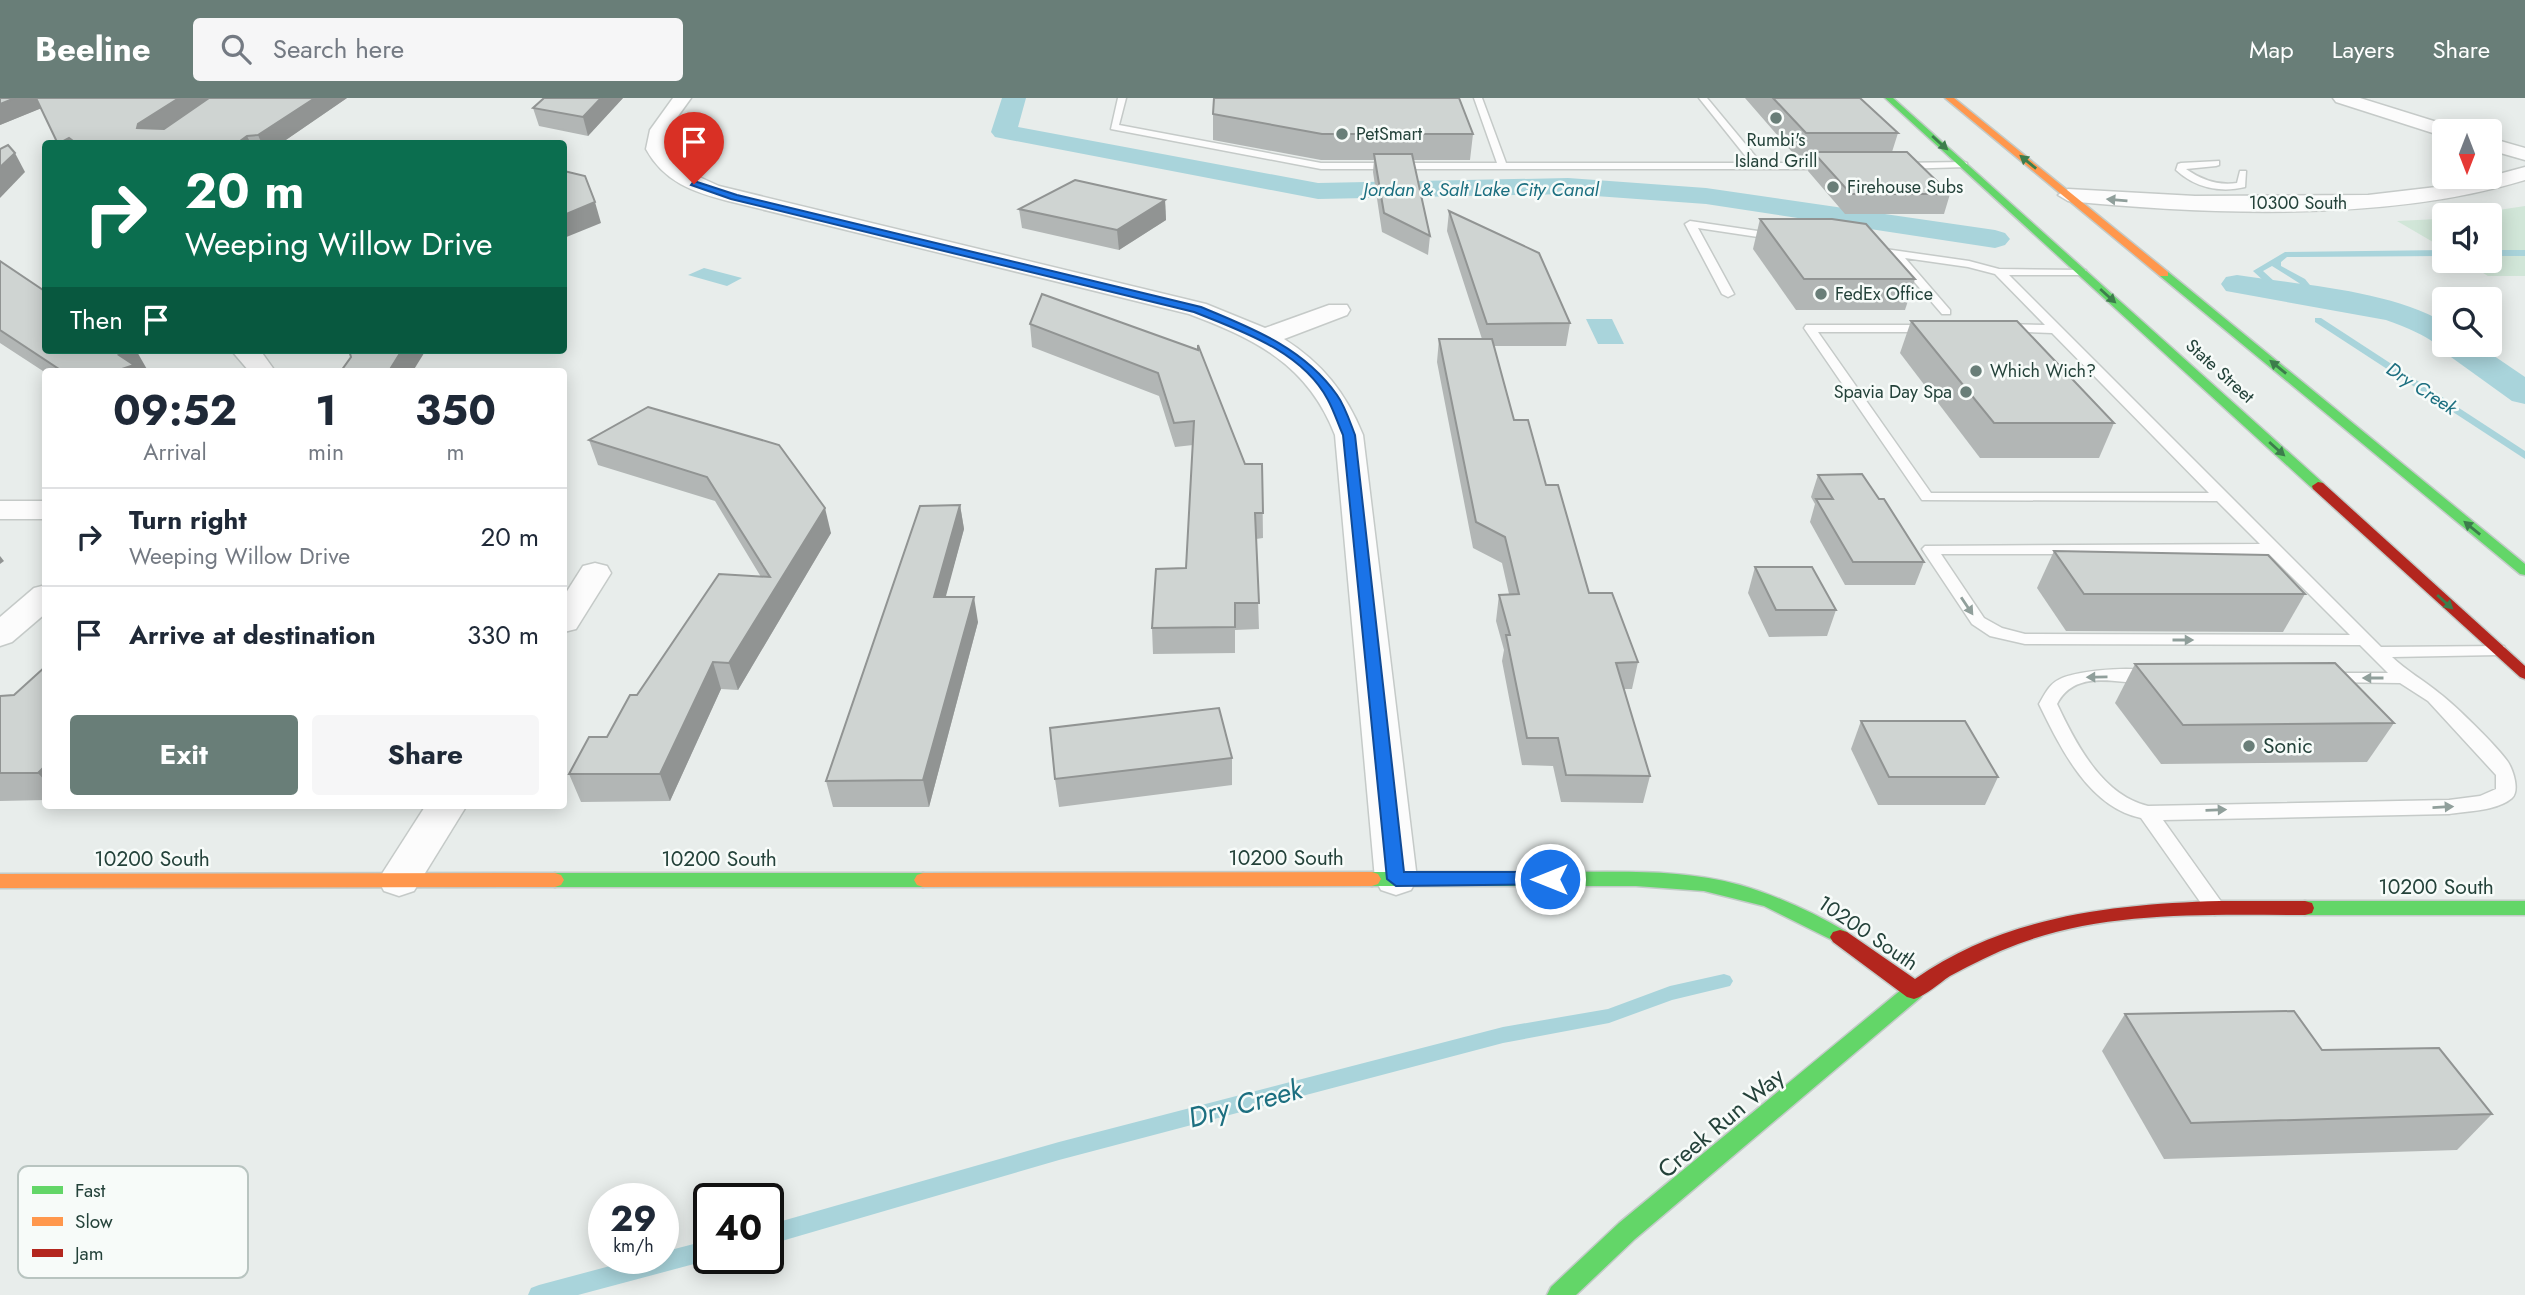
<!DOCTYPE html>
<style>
body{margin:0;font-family:Jost,sans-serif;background:#f6f6f7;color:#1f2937;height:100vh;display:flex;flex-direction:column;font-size:26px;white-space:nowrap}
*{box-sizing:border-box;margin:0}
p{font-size:23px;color:#747a83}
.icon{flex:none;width:38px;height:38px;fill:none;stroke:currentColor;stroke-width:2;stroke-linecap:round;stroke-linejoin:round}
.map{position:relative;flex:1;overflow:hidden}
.sheet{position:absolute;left:42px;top:270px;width:525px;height:441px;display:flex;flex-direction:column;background:#fff;border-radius:7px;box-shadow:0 4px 18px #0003}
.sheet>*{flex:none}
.hud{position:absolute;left:42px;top:42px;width:525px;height:214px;border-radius:7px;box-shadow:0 4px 18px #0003;background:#0b6e4f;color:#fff;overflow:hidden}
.needle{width:46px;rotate:180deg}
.controls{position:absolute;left:2432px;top:21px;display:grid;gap:14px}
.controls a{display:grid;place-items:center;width:70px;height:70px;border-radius:7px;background:#fff;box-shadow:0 4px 18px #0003;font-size:35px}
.speed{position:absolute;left:588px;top:1085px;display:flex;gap:14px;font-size:35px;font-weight:700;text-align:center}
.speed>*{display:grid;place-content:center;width:91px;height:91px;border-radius:50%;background:#fff;box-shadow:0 4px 18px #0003;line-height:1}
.speed small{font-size:18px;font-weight:400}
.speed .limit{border:4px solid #111;border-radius:10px;background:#fff;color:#111}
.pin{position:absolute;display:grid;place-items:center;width:60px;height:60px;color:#fff;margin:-72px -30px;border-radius:50% 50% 50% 0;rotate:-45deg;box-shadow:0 0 7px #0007}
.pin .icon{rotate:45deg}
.me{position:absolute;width:77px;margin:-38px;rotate:270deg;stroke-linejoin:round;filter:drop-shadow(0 0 5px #0008)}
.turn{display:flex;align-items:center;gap:24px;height:147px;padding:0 28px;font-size:32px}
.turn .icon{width:91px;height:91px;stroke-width:2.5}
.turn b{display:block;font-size:49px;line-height:60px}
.then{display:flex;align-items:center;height:66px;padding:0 28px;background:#0003;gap:14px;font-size:26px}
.eta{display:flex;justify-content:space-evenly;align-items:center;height:119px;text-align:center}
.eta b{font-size:42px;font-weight:700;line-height:49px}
.button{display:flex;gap:14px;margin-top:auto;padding:14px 28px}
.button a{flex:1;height:80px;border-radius:7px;background:#697e78;color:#fff;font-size:28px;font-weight:700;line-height:80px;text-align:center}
.button a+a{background:#f6f6f7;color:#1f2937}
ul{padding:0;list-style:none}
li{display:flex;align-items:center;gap:21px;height:98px;padding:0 28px;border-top:2px solid #e0e1e3}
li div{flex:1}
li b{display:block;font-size:26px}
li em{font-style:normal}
header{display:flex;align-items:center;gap:42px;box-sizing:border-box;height:98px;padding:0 35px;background:#697e78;color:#fff}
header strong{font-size:33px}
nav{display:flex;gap:38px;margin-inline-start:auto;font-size:24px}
.search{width:490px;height:63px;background:#f6f6f7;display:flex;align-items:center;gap:18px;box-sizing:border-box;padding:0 24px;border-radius:7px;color:#747a83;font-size:26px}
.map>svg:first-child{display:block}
.green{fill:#d1e6d8}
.water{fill:#a9d4db}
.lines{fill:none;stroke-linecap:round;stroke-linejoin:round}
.stream{fill:#a9d4db;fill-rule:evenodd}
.canal{fill:#a9d4db;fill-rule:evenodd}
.lane-casing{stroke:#c5cac8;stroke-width:3}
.street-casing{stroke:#c5cac8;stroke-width:3}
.fast-casing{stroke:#c3cbc8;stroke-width:3}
.slow-casing{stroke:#c3cbc8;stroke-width:3}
.jam-casing{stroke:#c3cbc8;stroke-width:3}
.lane{fill:#fcfcfc;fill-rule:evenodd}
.street{fill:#fcfcfc;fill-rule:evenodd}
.fast{fill:#63d668;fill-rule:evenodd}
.slow{fill:#ff974d;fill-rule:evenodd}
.jam{fill:#b3261e;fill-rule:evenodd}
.wall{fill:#b2b6b5}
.shaded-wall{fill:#919493}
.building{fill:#cfd4d2;stroke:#919493;stroke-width:2}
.oneway{fill:#3d7d4c}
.oneway2{fill:#909f9b}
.route{fill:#1a73e8;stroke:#114b97;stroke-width:2}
.poi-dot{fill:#697e78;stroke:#f7fbf9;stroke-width:2.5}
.labels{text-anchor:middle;stroke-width:5;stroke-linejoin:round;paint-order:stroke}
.far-poi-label{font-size:18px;fill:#24423a;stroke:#f7fbf9;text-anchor:start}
.far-street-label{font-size:18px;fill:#24423a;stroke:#f7fbf9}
.far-water-label{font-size:19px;font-style:italic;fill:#1c6f80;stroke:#f7fbf9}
.poi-label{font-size:21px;fill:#24423a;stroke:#f7fbf9;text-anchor:start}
.street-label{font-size:21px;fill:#24423a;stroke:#f7fbf9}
.near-street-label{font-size:24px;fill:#24423a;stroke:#f7fbf9}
.near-water-label{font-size:28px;font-style:italic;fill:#1c6f80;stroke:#f7fbf9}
.key{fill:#f7fbf9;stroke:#b8c4c0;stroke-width:2}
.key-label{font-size:19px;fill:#24423a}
</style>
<header>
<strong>Beeline</strong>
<div class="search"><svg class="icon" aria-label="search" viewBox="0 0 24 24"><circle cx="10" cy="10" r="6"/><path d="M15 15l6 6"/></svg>Search here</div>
<nav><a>Map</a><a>Layers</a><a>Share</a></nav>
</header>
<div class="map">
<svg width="2525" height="1197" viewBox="0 0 2525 1197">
<rect width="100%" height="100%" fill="#e8edeb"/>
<g class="green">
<polygon points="2525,108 2525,178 2488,178 2464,163 2490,163 2490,117 2466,117"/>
<polygon points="2445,120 2445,151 2397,123 2438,121"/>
</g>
<g class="water">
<polygon points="704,170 742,180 727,188 688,177"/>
<polygon points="1586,221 1612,221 1624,246 1598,246"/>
</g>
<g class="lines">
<g class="stream">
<polygon points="2445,152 2445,158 2300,159 2287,159 2281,164 2281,168 2305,181 2314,192 2309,195 2299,185 2272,168 2263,173 2286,194 2278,196 2253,173 2285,154"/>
<rect x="2490" y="152" width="35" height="6"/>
<polygon points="2315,220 2321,220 2525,353 2525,361 2315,224"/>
<polygon points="1724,876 1730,878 1733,883 1730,888 1672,902 1609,925 1503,945 1059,1062 768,1147 768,1127 1059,1044 1503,929 1608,911 1670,888"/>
<polygon points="709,1142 709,1160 713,1160 709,1162 578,1197 528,1197 531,1190 539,1187 640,1160 663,1160 663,1154"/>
</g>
<g class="canal">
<polygon points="1002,0 1026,0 1018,29 1318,85 1568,80 1706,90 1995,132 2005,135 2010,141 2005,147 1995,150 1706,106 1568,96 1318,101 995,39 991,34"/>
<path d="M2237,177C2301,187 2390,192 2445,225V247H2478L2525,279V306L2512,303L2444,254C2434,240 2403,228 2386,222L2226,193L2221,186L2226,179Z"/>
</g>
<g class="lane-casing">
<g id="lane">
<polygon points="1118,0 1126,0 1119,27 1321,65 1497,65 1474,0 1482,0 1506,65 1751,65 1699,0 1707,0 1761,65 1832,65 1837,68 1832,71 1321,71 1111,31"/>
<path d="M2219,63V67L2216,68L2186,71C2202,82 2218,88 2237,85L2240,73H2246L2245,89C2221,95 2195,90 2176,72L2178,66L2181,65Z"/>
<polygon points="1964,64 1967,65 1967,69 1898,71 1893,68 1898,65"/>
<polygon points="1690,123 1778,136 1783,139 1778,142 1698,130 1734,196 1728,199 1722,196 1685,126"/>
<path d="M1871,149L1969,163L1999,171L2086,172V176L2082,177H2009L2381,549L2504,548L2506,552L2498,557L2392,559C2407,573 2423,582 2439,595C2455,607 2497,648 2508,664C2513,672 2520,692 2512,700C2497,713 2468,713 2449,716L2163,722L2225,809L2222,815L2215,817L2208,815L2141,720C2089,709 2061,651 2039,606C2045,596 2049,586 2060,581C2077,572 2150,565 2162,579C2144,599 2081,560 2057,606C2076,646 2102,697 2148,708L2449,702L2480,698L2496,691V677L2428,603L2400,585L2322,584L2319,580L2328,575H2388L2360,547L2025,546L1990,538L1972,526L1922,451L1925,448L2260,446L2217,403L1922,402L1804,230L1806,227H1936L1938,230L1932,234H1818L1931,395H2209L2052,235L1998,233L1996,230L2002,226L2045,227L1995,176L1968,169L1905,160L1950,212V216H1942L1892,158L1867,154L1866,152ZM1941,456H2269L2350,537L2025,536L2002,530L1984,520Z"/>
</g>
</g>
<g class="street-casing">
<g id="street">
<path d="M673,0H691L668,32L666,51L686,73L719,88L1206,206L1265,230L1329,207H1347L1350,212L1347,217L1284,241C1322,265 1346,295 1363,337L1417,781L1411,792L1396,797L1381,792L1375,781L1335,337C1308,267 1256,241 1189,216L728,103C693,94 664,84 646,51L650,32Z"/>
<polygon points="2333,0 2360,0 2453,29 2455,33 2445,33 2445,38 2439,37 2336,4"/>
<polygon points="2490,40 2525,50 2525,62 2490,52"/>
<path d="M2525,69V82C2388,124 2210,117 2068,103L2058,97L2068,91L2195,98L2368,97L2462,86Z"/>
<polygon points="231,252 260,252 275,273 249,273"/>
<rect x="0" y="403" width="46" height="18"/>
<polygon points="595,465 607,468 611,475 576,531 564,534 564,498 583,468"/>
<polygon points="46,487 46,515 12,544 0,548 0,519 34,490"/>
<polygon points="426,707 467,707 414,793 399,798 384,793 378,782"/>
</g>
</g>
<g class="fast-casing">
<g id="fast">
<polygon points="1885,0 1893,0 2323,385 2323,391 2313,391"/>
<polygon points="2160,174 2168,174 2525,466 2525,477 2520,476 2160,178"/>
<path d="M1372,774C1436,774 1500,774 1564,774C1622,774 1683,771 1740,787C1778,798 1812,814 1847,834L1850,839L1847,844L1840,846L1764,808L1704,793L1636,788H1372L1366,786L1363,781L1366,776Z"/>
<polygon points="555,775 923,775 929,777 932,782 929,787 923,789 555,789 549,787 546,782 549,777"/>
<polygon points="2305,803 2525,803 2525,817 2305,817 2298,815 2296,810 2298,805"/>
<polygon points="1914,885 1921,887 1924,893 1921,899 1635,1141 1576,1197 1547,1197 1551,1189 1619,1125 1907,887"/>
</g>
</g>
<g class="slow-casing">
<g id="slow">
<polygon points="1945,0 1954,0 2168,174 2168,178 2160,178"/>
<polygon points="1372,774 1378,776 1381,781 1378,786 1372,788 923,789 917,787 914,782 917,777 923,775"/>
<polygon points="555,775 561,777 564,782 561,787 555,789 0,790 0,776"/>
</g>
</g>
<g class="jam-casing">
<g id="jam">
<polygon points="2318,384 2323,385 2525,568 2525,581 2520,579 2313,391 2312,388"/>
<path d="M2220,803H2305L2312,805L2314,810L2312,815L2305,817C2210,817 2108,812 2018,846C1994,855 1972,866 1950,878C1938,886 1927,897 1914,901L1907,899L1833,844L1830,839L1833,834L1840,832L1847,834L1915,881C2004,818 2114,806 2220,803Z"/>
</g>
</g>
<use href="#lane" class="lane"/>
<use href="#street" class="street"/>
<use href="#fast" class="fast"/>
<use href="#slow" class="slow"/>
<use href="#jam" class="jam"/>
</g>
<g class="wall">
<polygon points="0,0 347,0 280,46 58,46 41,10 0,27"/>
<polygon points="544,0 623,0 588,38 539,28 533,10"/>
<polygon points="1745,0 1860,0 1898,35 1892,54 1950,96 1944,116 1845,116 1808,73 1811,62 1799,62"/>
<polygon points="1213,16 1473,36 1470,62 1413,62 1430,138 1428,157 1382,134 1373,74 1374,62 1321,62 1213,42"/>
<polygon points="1165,102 1166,122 1119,152 1022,130 1019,111"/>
<polygon points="1449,113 1570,225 1566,248 1494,248 1514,322 1546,387 1589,495 1638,564 1632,591 1624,591 1650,678 1643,705 1561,704 1553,668 1522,667 1502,563 1504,552 1496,523 1499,497 1509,496 1502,465 1473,450 1437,264 1439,241 1482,241 1447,133"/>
<polygon points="1760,121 1915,181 1905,212 1796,212 1753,151"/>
<polygon points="0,163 46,252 148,273 46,273 46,275 0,245"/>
<polygon points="1911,223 2114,325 2099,360 1980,360 1900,255"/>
<polygon points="1030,226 1198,252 1245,366 1262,366 1263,440 1256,441 1259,531 1235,532 1235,555 1153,556 1152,530 1186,470 1193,347 1175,349 1159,298 1032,249"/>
<polygon points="648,309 831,435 738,592 721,591 670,703 581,704 569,676 607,639 637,597 761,479 715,403 598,367 589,342"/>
<polygon points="1818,377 1924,464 1915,487 1845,487 1810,424 1815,406 1811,399"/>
<polygon points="960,407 964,431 945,499 978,524 929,709 833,709 826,683"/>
<polygon points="2054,453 2305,496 2283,534 2066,533 2037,490"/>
<polygon points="1755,469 1836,512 1827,538 1769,539 1748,495"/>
<polygon points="2135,566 2394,625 2367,664 2161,666 2115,605"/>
<polygon points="46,568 46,702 0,703 0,598 14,597"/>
<polygon points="1861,623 1998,679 1985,707 1878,707 1851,651"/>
<polygon points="1232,660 1232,687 1059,709 1055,681"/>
<polygon points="2125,916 2322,952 2492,1016 2457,1052 2164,1061 2102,953"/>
</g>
<g class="shaded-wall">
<polygon points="15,0 37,0 42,10 0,27 0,6"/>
<polygon points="179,0 213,0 147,44 137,30 138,26"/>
<polygon points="315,0 347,0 280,46 262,46 258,37"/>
<polygon points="601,0 623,0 588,38 583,19"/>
<polygon points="247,38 251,46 236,46"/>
<polygon points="69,40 72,46 59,46"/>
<polygon points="15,55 25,74 0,100 0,69"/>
<polygon points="1165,102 1166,122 1119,152 1117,132"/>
<polygon points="595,104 601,125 564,140 564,117"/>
<polygon points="134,252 136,252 148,273 116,273 119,257"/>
<polygon points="402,252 426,252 413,273 389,273"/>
<polygon points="960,407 964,431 939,524 934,499"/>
<polygon points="825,410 831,435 738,592 729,565"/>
<polygon points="0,458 4,463 0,466"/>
<polygon points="974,499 978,524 929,709 923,682"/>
<polygon points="713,564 721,591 670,703 660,676"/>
<polygon points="46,667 46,684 38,675"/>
</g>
<g class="building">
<polygon points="0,0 15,0 0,6"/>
<polygon points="36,0 179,0 138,26 137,30 164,31 209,0 315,0 258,37 247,38 236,46 77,46 69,40 58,46"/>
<polygon points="544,0 601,0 583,19 533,10"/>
<polygon points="1214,0 1459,0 1473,36 1322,36 1213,16"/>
<polygon points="1773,0 1860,0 1898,35 1806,35"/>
<polygon points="8,47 15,55 0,69 0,51"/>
<polygon points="1813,54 1907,54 1950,96 1851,96"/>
<polygon points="1374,56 1412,56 1430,138 1384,115"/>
<polygon points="564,73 585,78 595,104 564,117"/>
<polygon points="1075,82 1165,102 1117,132 1019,111"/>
<polygon points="1449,113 1539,155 1570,225 1487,226"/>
<polygon points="1760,121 1832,121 1866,126 1915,181 1804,181"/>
<polygon points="0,163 46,194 46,252 134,252 119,257 134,267 116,273 62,273 0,232"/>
<polygon points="1042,196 1198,252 1198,247 1245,366 1262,366 1263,415 1255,415 1259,505 1235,505 1235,529 1152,530 1156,471 1186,470 1194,323 1174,325 1158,275 1030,226"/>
<polygon points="1911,223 2017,223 2114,325 1994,325"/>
<polygon points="1439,241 1492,241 1514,322 1528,322 1546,387 1558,387 1589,495 1612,495 1638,564 1616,565 1650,678 1566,677 1558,640 1527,640 1506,537 1510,537 1499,497 1519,496 1505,439 1476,424"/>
<polygon points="349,252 402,252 389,273 341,273 351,259"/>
<polygon points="648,309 779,347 825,410 729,565 713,564 660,676 569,676 589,639 607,639 630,597 637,597 719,476 770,479 707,379 589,342"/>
<polygon points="1862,376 1879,401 1884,401 1924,464 1853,464 1816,401 1833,401 1818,377"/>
<polygon points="960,407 934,499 974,499 923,682 826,683 920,408"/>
<polygon points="2054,453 2268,457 2305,496 2084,496"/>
<polygon points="1755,469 1812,469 1836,512 1776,512"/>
<polygon points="2335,565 2394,625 2183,627 2135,566"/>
<polygon points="46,568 46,667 38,675 0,675 0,598 14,597"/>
<polygon points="1219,610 1232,660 1055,681 1050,630"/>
<polygon points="1861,623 1965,623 1998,679 1889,679"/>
<polygon points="2294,913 2322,952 2439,950 2492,1016 2191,1025 2125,916"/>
</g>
<defs><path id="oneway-solid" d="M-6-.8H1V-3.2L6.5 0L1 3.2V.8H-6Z" transform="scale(1.75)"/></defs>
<g class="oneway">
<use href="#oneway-solid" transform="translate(1940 45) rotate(42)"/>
<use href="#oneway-solid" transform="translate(2028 64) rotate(-141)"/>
<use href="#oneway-solid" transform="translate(2108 198) rotate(42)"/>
<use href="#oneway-solid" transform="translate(2278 269) rotate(-141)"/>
<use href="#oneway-solid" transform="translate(2277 351) rotate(42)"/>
<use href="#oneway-solid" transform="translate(2472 430) rotate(-141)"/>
<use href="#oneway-solid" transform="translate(2445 504) rotate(42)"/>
</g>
<g class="oneway2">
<use href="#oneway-solid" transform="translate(2117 102) rotate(-175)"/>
<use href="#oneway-solid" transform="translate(1967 508) rotate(56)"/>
<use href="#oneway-solid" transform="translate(2183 542)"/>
<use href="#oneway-solid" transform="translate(2097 579) rotate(179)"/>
<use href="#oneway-solid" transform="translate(2373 580) rotate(-180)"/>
<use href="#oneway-solid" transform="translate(2443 709) rotate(-3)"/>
<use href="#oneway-solid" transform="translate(2216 712) rotate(-2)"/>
</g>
<path class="route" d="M694,83L737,97L1201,209C1252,230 1304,250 1337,297C1345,308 1350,324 1355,337L1404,774H1550L1560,781L1557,786L1396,788L1387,781L1343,337C1338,326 1334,313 1328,302C1302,253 1241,233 1194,214L731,101L691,87Z"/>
<g class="poi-dot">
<circle cx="1776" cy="20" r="7"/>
<circle cx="1342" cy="36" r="7"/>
<circle cx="1833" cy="89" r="7"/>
<circle cx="1821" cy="196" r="7"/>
<circle cx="1976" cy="273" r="7"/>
<circle cx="1966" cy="294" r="7"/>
<circle cx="2249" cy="648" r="7"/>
</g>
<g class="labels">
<g class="far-poi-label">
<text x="1356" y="42">PetSmart</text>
<text x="1776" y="48" text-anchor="middle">Rumbi's<tspan x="1776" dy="21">Island Grill</tspan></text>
<text x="1847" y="95">Firehouse Subs</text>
<text x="1835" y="202">FedEx Office</text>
<text x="1990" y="279">Which Wich?</text>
<text x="1952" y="300" text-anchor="end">Spavia Day Spa</text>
</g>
<g class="far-street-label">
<text x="2298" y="111">10300 South</text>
<text transform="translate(2220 273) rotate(42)" y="6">State Street</text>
</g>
<g class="far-water-label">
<text x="1481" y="98">Jordan &amp; Salt Lake City Canal</text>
<text transform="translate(2422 290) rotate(33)" y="7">Dry Creek</text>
</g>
<g class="poi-label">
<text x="2263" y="655">Sonic</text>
</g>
<g class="street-label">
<text x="1286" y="767">10200 South</text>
<text x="152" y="768">10200 South</text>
<text x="719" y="768">10200 South</text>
<text x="2436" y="796">10200 South</text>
<text transform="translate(1868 835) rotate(34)" y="7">10200 South</text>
</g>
<g class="near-street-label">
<text transform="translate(1721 1025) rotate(-40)" y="8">Creek Run Way</text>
</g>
<g class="near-water-label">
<text transform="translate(1245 1005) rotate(-15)" y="10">Dry Creek</text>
</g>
</g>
<rect x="18" y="1068" width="230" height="112" rx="10" class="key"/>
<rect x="32" y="1088" width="31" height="8" fill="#63d668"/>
<rect x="32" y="1119" width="31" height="9" fill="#ff974d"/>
<rect x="32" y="1151" width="31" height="8" fill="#b3261e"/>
<g class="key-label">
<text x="75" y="1099">Fast</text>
<text x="75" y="1130">Slow</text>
<text x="75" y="1162">Jam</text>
</g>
</svg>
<div class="controls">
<a><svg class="needle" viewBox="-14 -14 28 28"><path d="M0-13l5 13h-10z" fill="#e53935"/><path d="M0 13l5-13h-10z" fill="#747a83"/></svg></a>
<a><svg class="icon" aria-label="sound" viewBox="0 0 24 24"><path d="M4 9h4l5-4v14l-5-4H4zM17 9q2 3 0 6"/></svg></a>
<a><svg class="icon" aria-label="search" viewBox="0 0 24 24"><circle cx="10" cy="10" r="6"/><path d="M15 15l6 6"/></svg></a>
</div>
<div class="speed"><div>29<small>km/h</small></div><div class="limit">40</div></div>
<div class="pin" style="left:694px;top:86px;background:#d93025"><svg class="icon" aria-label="arrive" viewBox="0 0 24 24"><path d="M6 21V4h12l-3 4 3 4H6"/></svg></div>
<svg class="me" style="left:1550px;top:781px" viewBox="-20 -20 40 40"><circle r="17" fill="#1a73e8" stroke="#fff" stroke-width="3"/><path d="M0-11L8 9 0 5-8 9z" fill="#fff"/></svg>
<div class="hud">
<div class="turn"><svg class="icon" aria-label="right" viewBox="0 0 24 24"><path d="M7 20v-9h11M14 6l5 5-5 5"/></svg><div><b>20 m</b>Weeping Willow Drive</div></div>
<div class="then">Then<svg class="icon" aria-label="arrive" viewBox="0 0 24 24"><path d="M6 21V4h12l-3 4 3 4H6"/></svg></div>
</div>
<section class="sheet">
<div class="eta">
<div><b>09:52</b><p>Arrival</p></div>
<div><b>1</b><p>min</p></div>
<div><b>350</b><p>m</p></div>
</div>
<ul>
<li><svg class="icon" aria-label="right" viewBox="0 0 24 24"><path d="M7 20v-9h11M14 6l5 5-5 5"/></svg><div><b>Turn right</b><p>Weeping Willow Drive</p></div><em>20 m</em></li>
<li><svg class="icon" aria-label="arrive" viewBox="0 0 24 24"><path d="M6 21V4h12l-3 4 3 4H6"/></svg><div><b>Arrive at destination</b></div><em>330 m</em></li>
</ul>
<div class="button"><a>Exit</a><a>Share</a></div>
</section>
</div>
